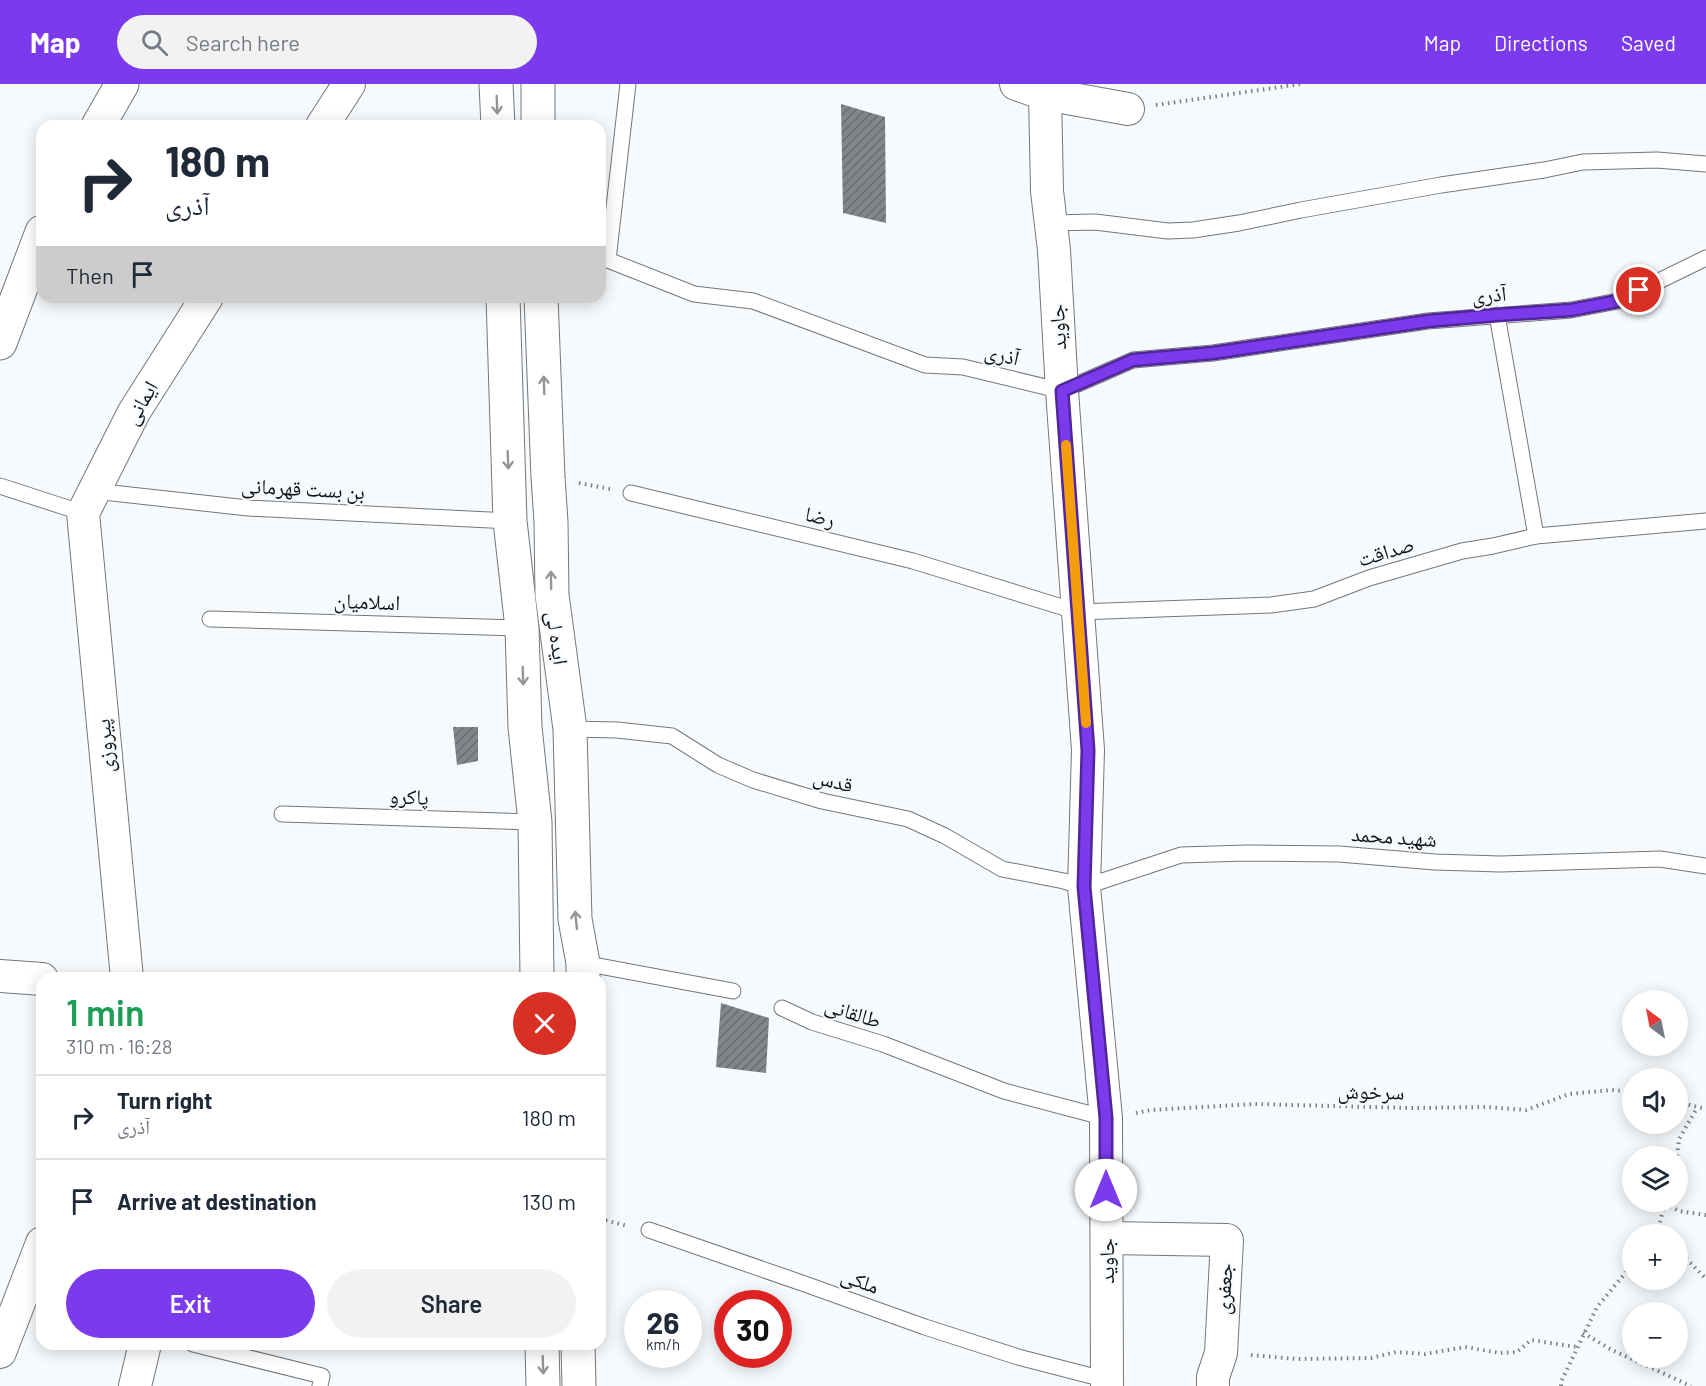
<!DOCTYPE html>
<meta charset="utf-8">
<style>
body{margin:0;font-family:Barlow,"Noto Naskh Arabic",sans-serif;background:#f2f2f3;color:#1f2937;height:100vh;display:flex;flex-direction:column;font-size:22px;white-space:nowrap}
*{box-sizing:border-box;margin:0}
p{font-size:20px;color:#747a83}
.icon{flex:none;width:33px;height:33px;fill:none;stroke:currentColor;stroke-width:2;stroke-linecap:round;stroke-linejoin:round}
.map{position:relative;flex:1;overflow:hidden}
.sheet{position:absolute;left:36px;top:888px;width:570px;height:378px;display:flex;flex-direction:column;background:#fff;border-radius:18px;box-shadow:0 3px 15px #0003}
.sheet>*{flex:none}
.banner{position:absolute;left:36px;top:36px;width:570px;height:183px;border-radius:18px;box-shadow:0 3px 15px #0003;background:#fff;color:#1f2937;overflow:hidden}
.needle{width:39px;rotate:328deg}
.tools{position:absolute;left:1622px;top:906px;display:grid;gap:12px}
.tools a{display:grid;place-items:center;width:66px;height:66px;border-radius:50%;background:#fff;box-shadow:0 3px 15px #0003;font-size:30px}
.speed{position:absolute;left:624px;top:1206px;display:flex;gap:12px;font-size:30px;font-weight:700;text-align:center}
.speed>*{display:grid;place-content:center;width:78px;height:78px;border-radius:50%;background:#fff;box-shadow:0 3px 15px #0003;line-height:1}
.speed small{font-size:15px;font-weight:400}
.speed .limit{border:9px solid #d22;background:#fff;color:#111}
.pin{position:absolute;display:grid;place-items:center;width:51px;height:51px;color:#fff;margin:-26px;border:3px solid #fff;border-radius:50%;box-shadow:0 2px 6px #0007}
.me{position:absolute;width:66px;margin:-33px;rotate:0deg;stroke-linejoin:round;filter:drop-shadow(0 0 4px #0008)}
.turn{display:flex;align-items:center;gap:21px;height:126px;padding:0 30px;font-size:27px}
.turn .icon{width:78px;height:78px;stroke-width:2.5}
.turn b{display:block;font-size:42px;line-height:51px}
.then{display:flex;align-items:center;height:57px;padding:0 30px;background:#0003;gap:12px;font-size:22px}
.round{display:grid;place-items:center;flex:none;width:63px;height:63px;border-radius:32px;background:#f2f2f3}
.head{display:flex;align-items:center;justify-content:space-between;height:102px;padding:0 30px}
h1{font-size:36px;font-weight:600;line-height:45px;color:#1e9e55}
.primary-button{display:flex;gap:12px;margin-top:auto;padding:12px 30px}
.primary-button a{flex:1;height:69px;border-radius:36px;background:#7c3aed;color:#fff;font-size:24px;font-weight:600;line-height:69px;text-align:center}
.primary-button a+a{background:#f2f2f3;color:#1f2937}
ul{padding:0;list-style:none}
li{display:flex;align-items:center;gap:18px;height:84px;padding:0 30px;border-top:2px solid #e0e1e3}
li div{flex:1}
li b{display:block;font-size:22px}
li em{font-style:normal}
header{display:flex;align-items:center;gap:36px;box-sizing:border-box;height:84px;padding:0 30px;background:#7c3aed;color:#fff}
header strong{font-size:28px}
nav{display:flex;gap:33px;margin-inline-start:auto;font-size:21px}
.search{width:420px;height:54px;background:#f2f2f3;display:flex;align-items:center;gap:15px;box-sizing:border-box;padding:0 21px;border-radius:33px;color:#747a83;font-size:22px}
.map>svg:first-child{display:block}
.building{fill:url(#building-hatch)}
.lines{fill:none;stroke-linecap:round;stroke-linejoin:round}
.service-casing{stroke:#74777a;stroke-width:17}
.minor-casing{stroke:#74777a;stroke-width:34}
.tertiary-casing{stroke:#74777a;stroke-width:35}
.primary-casing{stroke:#74777a;stroke-width:35}
.path{stroke:#7b7d7f;stroke-width:4;stroke-dasharray:1.5 4.5;stroke-linecap:butt}
.service{stroke:#fff;stroke-width:15}
.minor{stroke:#fff;stroke-width:32}
.tertiary{stroke:#fff;stroke-width:33}
.primary{stroke:#fff;stroke-width:33}
.oneway{stroke:#959596}
.route-casing{stroke:#51269a;stroke-width:15}
.route{stroke:#7c3aed;stroke-width:10}
.slow{stroke:#f59e0b;stroke-width:10}
.labels{text-anchor:middle;stroke-width:4.5;stroke-linejoin:round;paint-order:stroke}
.street-label{font-size:21px;fill:#131415;stroke:#f6fafd}
</style>
<header>
<strong>Map</strong>
<div class="search"><svg class="icon" aria-label="search" viewBox="0 0 24 24"><circle cx="10" cy="10" r="6"/><path d="M15 15l6 6"/></svg>Search here</div>
<nav><a>Map</a><a>Directions</a><a>Saved</a></nav>
</header>
<div class="map">
<svg width="1706" height="1302" viewBox="0 0 1706 1302">
<defs>
<pattern id="building-hatch" width="6" height="6" patternUnits="userSpaceOnUse" patternTransform="scale(1.5)"><rect width="6" height="6" fill="#828688"/><path d="M-1 1l2-2M0 6l6-6M5 7l2-2" fill="none" stroke="#696c6e"/></pattern>
</defs>
<rect width="100%" height="100%" fill="#f6fafd"/>
<g class="building">
<polygon points="841,20 885,33 886,139 843,129"/>
<polygon points="453,643 478,643 478,677 457,681"/>
<polygon points="721,919 769,934 766,989 716,983"/>
</g>
<g class="lines">
<g class="service-casing">
<g id="service">
<polyline points="628,0 608,176 694,210 753,217 925,281 963,283 1062,307 1133,276 1213,269 1428,237 1571,226 1618,217 1706,174"/>
<polyline points="1051,139 1095,138 1168,147 1193,146 1239,139 1301,126 1441,101 1544,86 1583,78 1657,76 1706,80"/>
<polyline points="1497,231 1536,452"/>
<polyline points="0,402 83,429"/>
<polyline points="94,407 248,424 510,437"/>
<polyline points="631,409 913,477 1078,528 1271,521 1314,515 1369,494 1462,467 1493,462 1536,452 1706,437"/>
<polyline points="210,535 522,544"/>
<polyline points="570,645 617,646 672,652 718,681 753,696 822,717 908,735 945,752 1002,785 1064,797 1084,803 1181,771 1247,769 1339,770 1435,778 1500,780 1660,775 1706,782"/>
<polyline points="282,730 535,738"/>
<polyline points="583,879 733,907"/>
<polyline points="782,924 812,938 883,960 1004,1007 1106,1034"/>
<polyline points="649,1146 802,1199 925,1243 1018,1273 1107,1296"/>
<polyline points="193,1260 322,1292 320,1302"/>
</g>
</g>
<g class="minor-casing">
<g id="minor">
<polyline points="1016,0 1045,10 1128,25"/>
<polyline points="1045,10 1047,107 1054,166 1062,307 1088,666 1084,803 1106,1034 1107,1302"/>
<polyline points="322,42 349,0"/>
<polyline points="0,892 42,895"/>
<polyline points="127,894 83,429 134,328 207,213"/>
<polyline points="1107,1154 1227,1156 1221,1269 1213,1293 1213,1302"/>
<polyline points="0,1268 42,1159"/>
<polyline points="135,1302 145,1260"/>
</g>
</g>
<g class="tertiary-casing">
<g id="tertiary">
<polyline points="98,42 122,0"/>
<polyline points="0,259 42,148"/>
</g>
</g>
<g class="primary-casing">
<g id="primary">
<polyline points="496,0 498,42"/>
<polyline points="538,42 538,0"/>
<polyline points="503,213 510,437 522,544 525,643 535,738 537,894"/>
<polyline points="541,213 548,393 551,438 552,511 570,645 575,835 583,879 583,894"/>
<polyline points="542,1260 543,1302"/>
<polyline points="578,1260 579,1302"/>
</g>
</g>
<g class="path">
<polyline points="1156,21 1301,0"/>
<polyline points="579,399 610,405"/>
<polyline points="1677,1018 1706,1025"/>
<polyline points="1136,1029 1151,1026 1255,1020 1411,1024 1486,1023 1526,1026 1569,1010 1612,1006 1632,1008"/>
<polyline points="1677,1072 1679,1055 1697,1024"/>
<polyline points="1665,1119 1679,1127 1706,1131"/>
<polyline points="600,1135 628,1142"/>
<polyline points="1657,1150 1665,1118"/>
<polyline points="1677,1167 1681,1169 1706,1195"/>
<polyline points="1583,1249 1612,1266 1691,1302"/>
<polyline points="1251,1271 1296,1275 1371,1274 1396,1268 1425,1270 1465,1263 1500,1269 1517,1268 1531,1256 1577,1263"/>
<polyline points="1561,1302 1561,1298 1597,1223 1632,1181"/>
</g>
<use href="#service" class="service"/>
<use href="#minor" class="minor"/>
<use href="#tertiary" class="tertiary"/>
<use href="#primary" class="primary"/>
</g>
<defs><path id="oneway-shaft" d="M-6 0H5M1.5-3L5.5 0L1.5 3" fill="none" stroke-width="1.6" stroke-linecap="round" stroke-linejoin="round" transform="scale(1.5)"/></defs>
<g class="oneway">
<use href="#oneway-shaft" transform="translate(497 21) rotate(88)"/>
<use href="#oneway-shaft" transform="translate(544 301) rotate(-92)"/>
<use href="#oneway-shaft" transform="translate(508 376) rotate(88)"/>
<use href="#oneway-shaft" transform="translate(551 496) rotate(-91)"/>
<use href="#oneway-shaft" transform="translate(523 592) rotate(88)"/>
<use href="#oneway-shaft" transform="translate(576 836) rotate(-96)"/>
<use href="#oneway-shaft" transform="translate(543 1281) rotate(88)"/>
</g>
<g class="lines">
<g class="route-casing">
<polyline id="route" points="1106,1106 1106,1034 1084,803 1088,666 1062,307 1133,276 1213,269 1428,237 1497,231 1571,226 1618,217 1639,206"/>
</g>
<use href="#route" class="route"/>
<polyline class="slow" points="1066,361 1086,639"/>
</g>
<g class="labels">
<g class="street-label">
<text transform="translate(1489 211) rotate(-5)" y="7">آذری</text>
<text transform="translate(1058 243) rotate(-93)" y="7">جاوید</text>
<text transform="translate(1002 271) rotate(13)" y="7">آذری</text>
<text transform="translate(141 319) rotate(-60)" y="7">ایمانی</text>
<text transform="translate(303 405) rotate(3)" y="7">بن بست قهرمانی</text>
<text transform="translate(820 433) rotate(14)" y="7">رضا</text>
<text transform="translate(1386 468) rotate(-17)" y="7">صداقت</text>
<text transform="translate(367 518) rotate(2)" y="7">اسلامیان</text>
<text transform="translate(557 554) rotate(82)" y="7">ایده لى</text>
<text transform="translate(105 662) rotate(-95)" y="7">پیروزی</text>
<text transform="translate(833 697) rotate(14)" y="7">قدس</text>
<text transform="translate(409 713) rotate(2)" y="7">پاکرو</text>
<text transform="translate(1394 753) rotate(4)" y="7">شهید محمد</text>
<text transform="translate(853 929) rotate(18)" y="7">طالقانی</text>
<text transform="translate(1371 1008) rotate(1)" y="7">سرخوش</text>
<text transform="translate(1107 1177) rotate(-90)" y="7">جاوید</text>
<text transform="translate(860 1197) rotate(20)" y="7">ملکی</text>
<text transform="translate(1224 1205) rotate(-87)" y="7">جعفری</text>
</g>
</g>
</svg>
<div class="tools">
<a><svg class="needle" viewBox="-14 -14 28 28"><path d="M0-13l5 13h-10z" fill="#e53935"/><path d="M0 13l5-13h-10z" fill="#747a83"/></svg></a>
<a><svg class="icon" aria-label="sound" viewBox="0 0 24 24"><path d="M4 9h4l5-4v14l-5-4H4zM17 9q2 3 0 6"/></svg></a>
<a><svg class="icon" aria-label="layers" viewBox="0 0 24 24"><path d="M12 4l9 5-9 5-9-5zM3 14l9 5 9-5"/></svg></a>
<a>+</a>
<a>−</a>
</div>
<div class="speed"><div>26<small>km/h</small></div><div class="limit">30</div></div>
<div class="pin" style="left:1639px;top:206px;background:#d93025"><svg class="icon" aria-label="arrive" viewBox="0 0 24 24"><path d="M6 21V4h12l-3 4 3 4H6"/></svg></div>
<svg class="me" style="left:1106px;top:1106px" viewBox="-20 -20 40 40"><circle r="19" fill="#fff"/><path d="M0-13L10 11 0 6-10 11z" fill="#7c3aed"/></svg>
<div class="banner">
<div class="turn"><svg class="icon" aria-label="right" viewBox="0 0 24 24"><path d="M7 20v-9h11M14 6l5 5-5 5"/></svg><div><b>180 m</b>آذری</div></div>
<div class="then">Then<svg class="icon" aria-label="arrive" viewBox="0 0 24 24"><path d="M6 21V4h12l-3 4 3 4H6"/></svg></div>
</div>
<section class="sheet">
<div class="head"><div><h1>1 min</h1><p>310 m · 16:28</p></div><a class="round" style="background:#d93025;color:#fff"><svg class="icon" aria-label="close" viewBox="0 0 24 24"><path d="M6 6l12 12M18 6L6 18"/></svg></a></div>
<ul>
<li><svg class="icon" aria-label="right" viewBox="0 0 24 24"><path d="M7 20v-9h11M14 6l5 5-5 5"/></svg><div><b>Turn right</b><p>آذری</p></div><em>180 m</em></li>
<li><svg class="icon" aria-label="arrive" viewBox="0 0 24 24"><path d="M6 21V4h12l-3 4 3 4H6"/></svg><div><b>Arrive at destination</b></div><em>130 m</em></li>
</ul>
<div class="primary-button"><a>Exit</a><a>Share</a></div>
</section>
</div>
